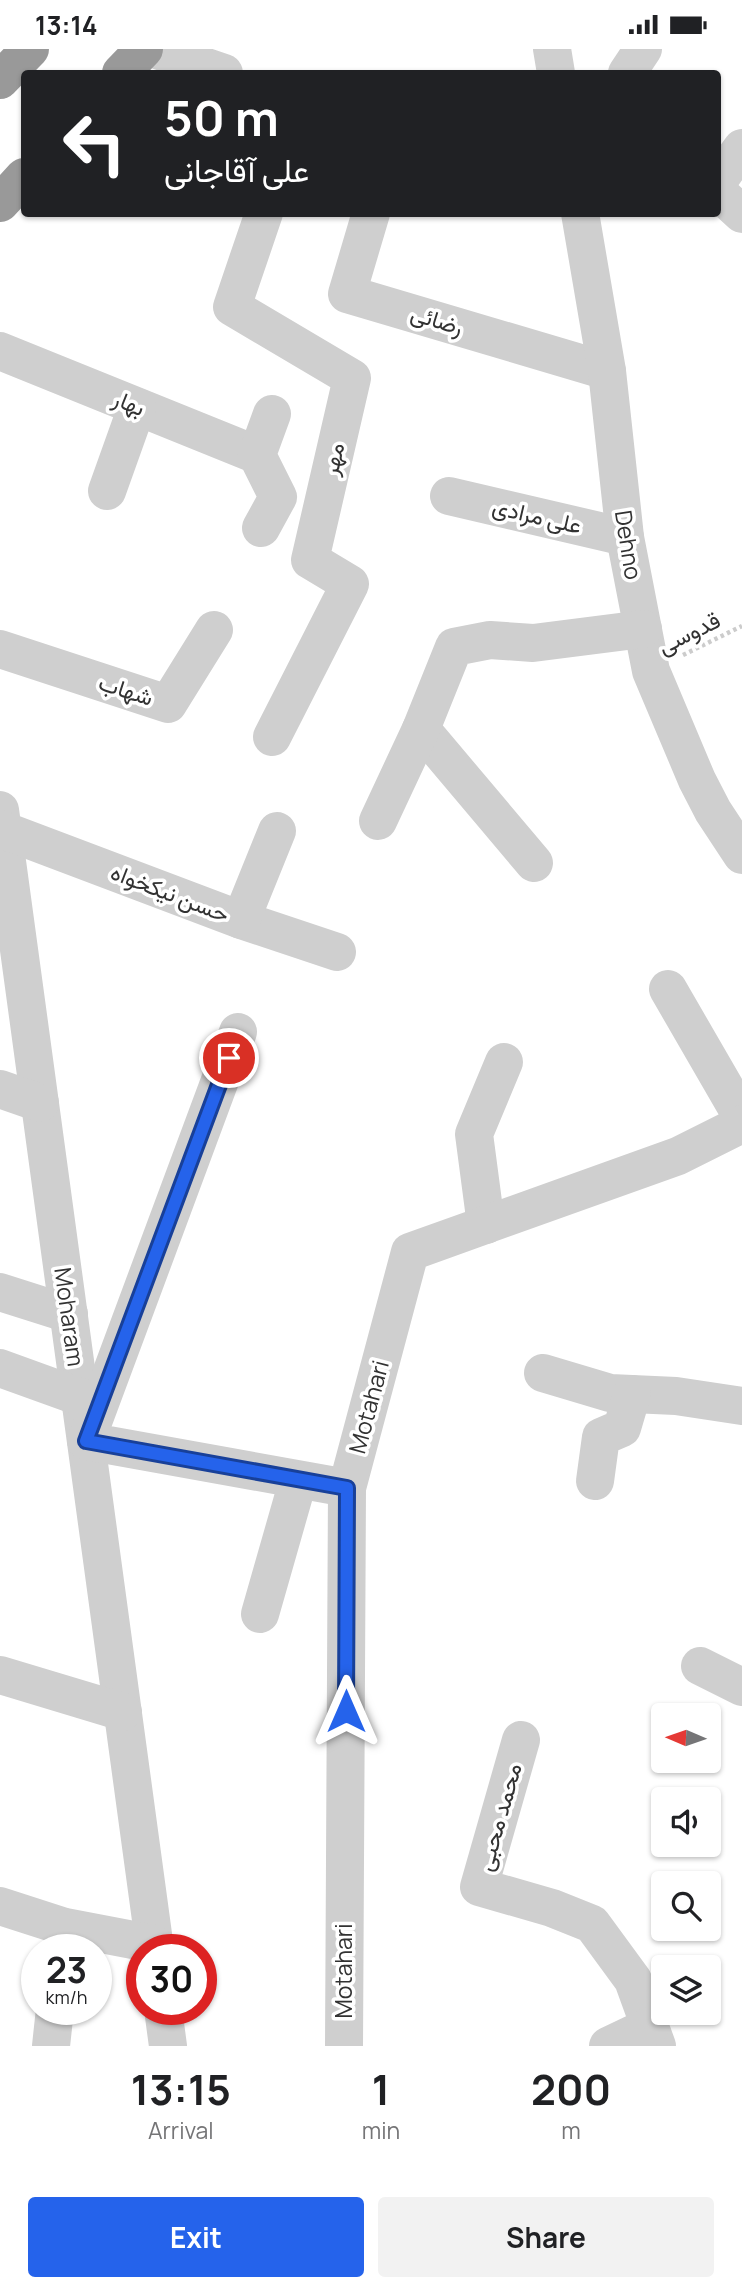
<!DOCTYPE html>
<meta charset="utf-8">
<style>
body{margin:0;font-family:Manrope,Vazirmatn,sans-serif;background:#f2f2f2;color:#202124;height:100vh;display:flex;flex-direction:column;font-size:26px;white-space:nowrap}
*{box-sizing:border-box;margin:0}
p{font-size:23px;color:#757577}
.icon{flex:none;width:38px;height:38px;fill:none;stroke:currentColor;stroke-width:2;stroke-linecap:round;stroke-linejoin:round}
.map{position:relative;height:1997px;overflow:hidden}
.panel{display:flex;flex-direction:column;background:#fff;flex:1}
.panel>*{flex:none}
.hud{position:absolute;left:21px;top:21px;width:700px;height:147px;border-radius:7px;box-shadow:0 2px 5px #0004;background:#202124;color:#fff;overflow:hidden}
.needle{width:46px;rotate:272deg}
.controls{position:absolute;left:651px;top:1654px;display:grid;gap:14px}
.controls a{display:grid;place-items:center;width:70px;height:70px;border-radius:7px;background:#fff;box-shadow:0 2px 5px #0004;font-size:35px}
.speed{position:absolute;left:21px;top:1885px;display:flex;gap:14px;font-size:35px;font-weight:700;text-align:center}
.speed>*{display:grid;place-content:center;width:91px;height:91px;border-radius:50%;background:#fff;box-shadow:0 2px 5px #0004;line-height:1}
.speed small{font-size:18px;font-weight:400}
.speed .limit{border:10px solid #d22;background:#fff;color:#111}
.pin{position:absolute;display:grid;place-items:center;width:60px;height:60px;color:#fff;margin:-30px;border:4px solid #fff;border-radius:50%;box-shadow:0 2px 7px #0007}
.me{position:absolute;width:77px;margin:-38px;rotate:0deg;stroke-linejoin:round;filter:drop-shadow(0 0 5px #0008)}
.turn{display:flex;align-items:center;gap:24px;height:147px;padding:0 28px;font-size:32px}
.turn .icon{width:91px;height:91px;stroke-width:2.5}
.turn b{display:block;font-size:49px;line-height:60px}
.eta{display:flex;justify-content:space-evenly;align-items:center;height:119px;text-align:center}
.eta b{font-size:42px;font-weight:700;line-height:49px}
.button{display:flex;gap:14px;margin-top:auto;padding:14px 28px}
.button a{flex:1;height:80px;border-radius:7px;background:#2563eb;color:#fff;font-size:28px;font-weight:700;line-height:80px;text-align:center}
.button a+a{background:#f2f2f2;color:#202124}
.status{display:flex;justify-content:space-between;align-items:center;height:49px;padding:0 35px;background:#fff;direction:ltr}
.status svg{height:19px;fill:currentColor}
.map>svg:first-child{display:block}
.lines{fill:none;stroke-linecap:round;stroke-linejoin:round}
.path{stroke:#ccc;stroke-width:4.5;stroke-dasharray:3.5 3.5;stroke-linecap:butt}
.minor{stroke:#cfcfcf;stroke-width:38}
.highway{stroke:#999;stroke-width:38}
.route-casing{stroke:#184099;stroke-width:18}
.route{stroke:#2563eb;stroke-width:12}
.labels{text-anchor:middle;stroke-width:7;stroke-linejoin:round;paint-order:stroke}
.street-label{font-size:23px;fill:#323232;stroke:#fff}
</style>
<div class="status"><b>13:14</b><svg viewBox="0 0 49 12"><path d="M0 12V9h3v3zM5 12V6h3v6zM10 12V3h3v9zM15 12V0h3v12zM26 1h20v11H26zM47 4h2v5h-2z"/></svg></div>
<div class="map">
<svg width="742" height="1997" viewBox="0 0 742 1997">
<rect width="100%" height="100%" fill="#fff"/>
<g class="lines">
<polyline class="path" points="683,606 742,577"/>
<g class="minor">
<polyline points="154,0 224,24"/>
<polyline points="552,0 556,24"/>
<polyline points="627,24 643,0"/>
<polyline points="718,132 742,99"/>
<polyline points="718,143 742,165"/>
<polyline points="264,164 232,258 352,329 310,511 350,535 272,688"/>
<polyline points="371,164 347,245 607,322"/>
<polyline points="580,164 607,322 625,488 651,622 697,731 713,762 742,806"/>
<polyline points="0,302 257,406"/>
<polyline points="107,442 137,358"/>
<polyline points="449,447 625,488"/>
<polyline points="261,479 278,448 257,406 272,365"/>
<polyline points="0,600 168,655 214,581"/>
<polyline points="421,680 534,814"/>
<polyline points="0,761 155,1900"/>
<polyline points="378,772 421,680 454,598 490,591 533,594 643,580"/>
<polyline points="0,780 241,871 337,903"/>
<polyline points="241,871 277,782"/>
<polyline points="668,940 742,1068"/>
<polyline points="238,983 86,1392 347,1439"/>
<polyline points="0,1040 40,1054"/>
<polyline points="486,1176 474,1085 504,1013"/>
<polyline points="0,1243 69,1265"/>
<polyline points="0,1319 80,1348"/>
<polyline points="543,1324 610,1344 676,1347 742,1357"/>
<polyline points="595,1432 601,1388 622,1379 632,1345"/>
<polyline points="260,1565 298,1432"/>
<polyline points="700,1617 742,1638"/>
<polyline points="0,1626 123,1663"/>
<polyline points="521,1691 479,1838 552,1859 592,1875 633,1931 657,1997"/>
<polyline points="0,1857 65,1878 154,1895"/>
<polyline points="163,1960 168,1997"/>
<polyline points="51,1997 55,1960"/>
<polyline points="344,1997 347,1439 410,1203 678,1107 742,1075"/>
<polyline points="608,1997 650,1977"/>
</g>
<g class="highway">
<polyline points="121,24 144,0"/>
<polyline points="0,31 30,0"/>
<polyline points="0,154 24,128"/>
</g>
</g>
<g class="lines">
<g class="route-casing">
<polyline id="route" points="229,1009 86,1392 347,1439 346,1662"/>
</g>
<use href="#route" class="route"/>
</g>
<g class="labels">
<g class="street-label">
<text transform="translate(437 271) rotate(17)" y="8">رضائی</text>
<text transform="translate(129 354) rotate(22)" y="8">بهار</text>
<text transform="translate(333 410) rotate(-77)" y="8">مهر</text>
<text transform="translate(537 467) rotate(13)" y="8">علی مرادی</text>
<text transform="translate(628 496) rotate(81)" y="8">Dehno</text>
<text transform="translate(689 584) rotate(-26)" y="8">قدوسی</text>
<text transform="translate(126 641) rotate(18)" y="8">شهاب</text>
<text transform="translate(170 844) rotate(21)" y="8">حسن نیکخواه</text>
<text transform="translate(69 1268) rotate(82)" y="8">Moharam</text>
<text transform="translate(369 1358) rotate(-75)" y="8">Motahari</text>
<text transform="translate(499 1768) rotate(-74)" y="8">محمد محبی</text>
<text transform="translate(344 1922) rotate(-90)" y="8">Motahari</text>
</g>
</g>
</svg>
<div class="controls">
<a><svg class="needle" viewBox="-14 -14 28 28"><path d="M0-13l5 13h-10z" fill="#e53935"/><path d="M0 13l5-13h-10z" fill="#757577"/></svg></a>
<a><svg class="icon" aria-label="sound" viewBox="0 0 24 24"><path d="M4 9h4l5-4v14l-5-4H4zM17 9q2 3 0 6"/></svg></a>
<a><svg class="icon" aria-label="search" viewBox="0 0 24 24"><circle cx="10" cy="10" r="6"/><path d="M15 15l6 6"/></svg></a>
<a><svg class="icon" aria-label="layers" viewBox="0 0 24 24"><path d="M12 4l9 5-9 5-9-5zM3 14l9 5 9-5"/></svg></a>
</div>
<div class="speed"><div>23<small>km/h</small></div><div class="limit">30</div></div>
<div class="pin" style="left:229px;top:1009px;background:#d93025"><svg class="icon" aria-label="arrive" viewBox="0 0 24 24"><path d="M6 21V4h12l-3 4 3 4H6"/></svg></div>
<svg class="me" style="left:346px;top:1662px" viewBox="-20 -20 40 40"><path d="M0-17L14 15 0 8-14 15z" fill="#2563eb" stroke="#fff" stroke-width="4"/></svg>
<div class="hud">
<div class="turn"><svg class="icon" aria-label="left" viewBox="0 0 24 24"><path d="M17 20v-9H6M10 6l-5 5 5 5"/></svg><div><b>50 m</b>علی آقاجانی</div></div>
</div>
</div>
<section class="panel">
<div class="eta">
<div><b>13:15</b><p>Arrival</p></div>
<div><b>1</b><p>min</p></div>
<div><b>200</b><p>m</p></div>
</div>
<div class="button"><a>Exit</a><a>Share</a></div>
</section>
